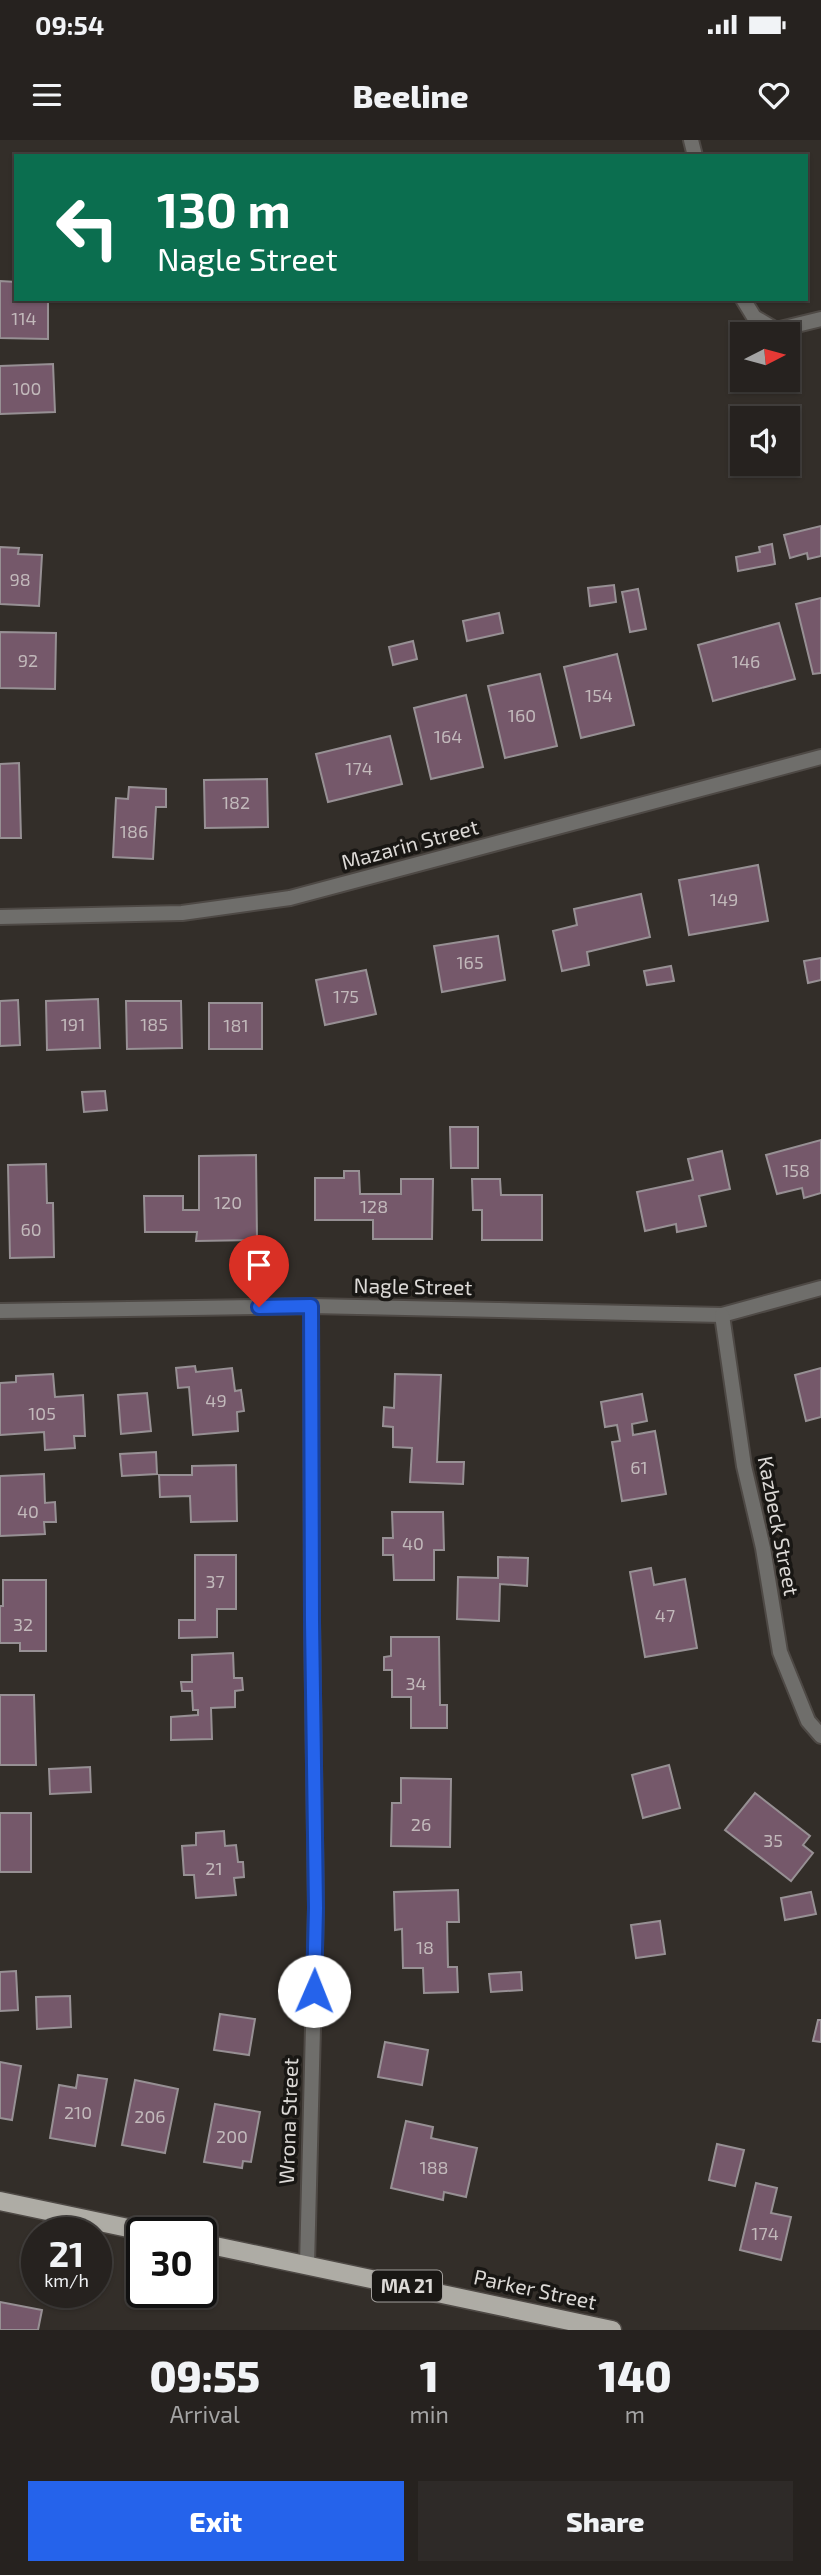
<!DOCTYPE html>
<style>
body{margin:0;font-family:"Exo 2",sans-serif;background:#2e2a28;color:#f1f3f6;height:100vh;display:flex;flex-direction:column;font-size:26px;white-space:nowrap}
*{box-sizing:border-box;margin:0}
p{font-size:23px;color:#a4a4a4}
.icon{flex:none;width:38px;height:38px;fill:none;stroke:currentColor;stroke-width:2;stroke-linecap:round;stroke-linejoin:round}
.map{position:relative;height:2190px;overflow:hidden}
.panel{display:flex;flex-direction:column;background:#26221f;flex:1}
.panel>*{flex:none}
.top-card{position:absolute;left:14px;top:14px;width:794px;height:147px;border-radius:0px;box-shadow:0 2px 5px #0004,0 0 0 2px #423f3d;background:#0b6e4f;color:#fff;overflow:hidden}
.needle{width:46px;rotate:84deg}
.controls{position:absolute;left:730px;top:182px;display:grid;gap:14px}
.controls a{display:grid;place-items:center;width:70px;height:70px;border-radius:0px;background:#26221f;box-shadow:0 2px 5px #0004,0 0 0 2px #423f3d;font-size:35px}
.speed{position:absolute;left:21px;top:2077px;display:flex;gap:14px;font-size:35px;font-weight:700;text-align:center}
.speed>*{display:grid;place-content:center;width:91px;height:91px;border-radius:50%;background:#26221f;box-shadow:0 2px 5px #0004,0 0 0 2px #423f3d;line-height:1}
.speed small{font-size:18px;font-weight:400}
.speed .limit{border:4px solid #111;border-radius:10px;background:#fff;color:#111}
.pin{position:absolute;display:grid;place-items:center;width:60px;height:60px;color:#fff;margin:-72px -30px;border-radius:50% 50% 50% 0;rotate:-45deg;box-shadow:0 0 7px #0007}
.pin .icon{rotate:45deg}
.me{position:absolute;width:77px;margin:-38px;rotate:1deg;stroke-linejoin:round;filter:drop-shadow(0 0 5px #0008)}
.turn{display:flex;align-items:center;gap:24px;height:147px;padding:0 28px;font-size:32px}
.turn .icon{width:91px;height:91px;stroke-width:2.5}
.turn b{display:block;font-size:49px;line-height:60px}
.eta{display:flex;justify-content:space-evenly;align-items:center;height:119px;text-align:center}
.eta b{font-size:42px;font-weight:800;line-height:49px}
.cta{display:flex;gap:14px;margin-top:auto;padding:14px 28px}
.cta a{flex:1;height:80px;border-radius:0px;background:#2563eb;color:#fff;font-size:28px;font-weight:800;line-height:80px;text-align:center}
.cta a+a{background:#2e2a28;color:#f1f3f6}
.status{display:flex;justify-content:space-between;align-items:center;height:49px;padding:0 35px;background:#26221f;direction:ltr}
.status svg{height:19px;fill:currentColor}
header{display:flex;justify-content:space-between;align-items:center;height:91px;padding:0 28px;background:#26221f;font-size:32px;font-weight:800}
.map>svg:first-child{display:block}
.building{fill:#75586a;stroke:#979094;stroke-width:2}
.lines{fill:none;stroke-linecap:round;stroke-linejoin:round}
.service-casing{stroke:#4e4945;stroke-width:18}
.minor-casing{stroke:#4e4945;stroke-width:18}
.primary-casing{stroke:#4e4945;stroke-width:21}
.service{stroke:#6f6e6b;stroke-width:14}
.minor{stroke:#6f6e6b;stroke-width:14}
.primary{stroke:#aeaca5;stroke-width:18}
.route-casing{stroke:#184099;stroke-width:18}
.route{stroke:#2563eb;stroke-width:12}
.labels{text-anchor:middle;stroke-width:7;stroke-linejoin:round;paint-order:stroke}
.number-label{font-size:18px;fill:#c2b9bb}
.shield{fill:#191714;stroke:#a29f9c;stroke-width:2}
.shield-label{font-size:19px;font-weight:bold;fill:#dcd9d6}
.street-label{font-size:21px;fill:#dcd9d6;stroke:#191714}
</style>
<div class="status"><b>09:54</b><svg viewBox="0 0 49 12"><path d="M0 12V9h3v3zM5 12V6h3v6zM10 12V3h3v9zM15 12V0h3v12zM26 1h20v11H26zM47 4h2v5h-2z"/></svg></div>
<header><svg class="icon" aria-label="menu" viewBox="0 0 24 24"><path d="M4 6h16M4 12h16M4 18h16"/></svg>Beeline<svg class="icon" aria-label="heart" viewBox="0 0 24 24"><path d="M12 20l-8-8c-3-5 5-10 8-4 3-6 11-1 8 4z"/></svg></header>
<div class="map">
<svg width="821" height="2190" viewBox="0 0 821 2190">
<rect width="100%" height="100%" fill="#332e29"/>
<g class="building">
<polygon points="0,141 16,142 16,159 48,159 48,199 0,198"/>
<polygon points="53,224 55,272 0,274 0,226"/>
<polygon points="821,386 821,416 808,419 807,413 790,418 784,395"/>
<polygon points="772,404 775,424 738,431 736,417 760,412 759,407"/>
<polygon points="0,407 19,408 18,414 42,415 39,466 0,464"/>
<polygon points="614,445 616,462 590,466 588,448"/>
<polygon points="638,449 646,489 630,492 622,452"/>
<polygon points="821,458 821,533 813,534 796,464"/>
<polygon points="499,473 503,493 467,501 463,481"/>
<polygon points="779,483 795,539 713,561 698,505"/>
<polygon points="0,492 56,493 55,549 0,548"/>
<polygon points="413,501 417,519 393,525 389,507"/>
<polygon points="617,514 634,585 581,598 564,527"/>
<polygon points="540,534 557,606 505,618 488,546"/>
<polygon points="466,555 483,627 431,639 414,568"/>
<polygon points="390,596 402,644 328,662 316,614"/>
<polygon points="19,623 21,698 0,698 0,624"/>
<polygon points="267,639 268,687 205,688 204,640"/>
<polygon points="129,647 166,649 166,667 156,667 153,719 113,717 116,658 128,659"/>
<polygon points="758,725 768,781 689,795 679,740"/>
<polygon points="641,754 650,797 587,812 589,825 562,831 553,791 577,785 574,769"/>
<polygon points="498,796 505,840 442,852 434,806"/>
<polygon points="821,818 821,840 808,843 804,821"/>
<polygon points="671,826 674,841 647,845 644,831"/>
<polygon points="366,830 376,874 325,885 316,840"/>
<polygon points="98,859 100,908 47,910 46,861"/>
<polygon points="18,860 20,905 0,906 0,861"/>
<polygon points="126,861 181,861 182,908 127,909"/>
<rect x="209" y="863" width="53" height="46"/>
<polygon points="105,951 107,970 84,972 82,952"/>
<polygon points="450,987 478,987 478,1028 451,1028"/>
<polygon points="821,1000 821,1053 804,1058 802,1048 777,1054 766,1015"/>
<polygon points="722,1011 730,1049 699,1056 706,1086 677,1092 676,1084 645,1091 637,1052 693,1040 688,1019"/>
<polygon points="256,1015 257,1100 196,1101 197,1092 145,1092 144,1056 183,1056 183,1070 199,1070 199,1016"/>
<polygon points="46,1024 47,1063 53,1063 54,1117 10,1118 8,1025"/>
<polygon points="344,1031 359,1031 360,1054 401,1054 401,1039 433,1039 432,1099 373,1099 373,1080 315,1080 315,1038 344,1038"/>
<polygon points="472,1039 500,1039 501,1055 542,1055 542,1100 482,1100 482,1070 473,1070"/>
<polygon points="195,1226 196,1232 232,1228 235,1251 241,1250 244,1271 237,1272 238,1291 193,1295 189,1247 178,1248 176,1228"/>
<polygon points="821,1228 821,1277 806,1281 795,1235"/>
<polygon points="53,1234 55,1257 83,1255 85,1296 74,1296 75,1308 45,1310 44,1292 0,1295 0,1243 16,1242 16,1236"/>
<polygon points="395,1234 441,1235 437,1322 464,1322 463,1344 410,1342 412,1308 393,1307 393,1287 383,1286 384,1267 394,1268"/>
<polygon points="147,1253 151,1291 121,1294 118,1255"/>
<polygon points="642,1254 647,1281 632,1284 633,1295 655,1291 666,1354 622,1361 612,1302 620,1301 617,1285 605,1287 601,1262"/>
<polygon points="156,1312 157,1334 122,1336 120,1314"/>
<polygon points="236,1325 237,1381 191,1382 190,1356 160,1357 159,1335 192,1335 192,1326"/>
<polygon points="44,1334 45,1363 55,1362 56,1382 44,1382 45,1394 0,1396 0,1336"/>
<polygon points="392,1372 443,1372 444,1410 434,1410 434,1440 394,1440 393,1415 383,1415 383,1398 393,1398"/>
<polygon points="195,1415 236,1415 236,1469 217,1469 217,1497 179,1498 179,1480 195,1480"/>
<polygon points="498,1417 528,1418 527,1446 500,1444 499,1481 457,1479 458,1437 498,1438"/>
<polygon points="651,1428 654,1445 685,1439 697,1508 645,1517 630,1432"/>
<polygon points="3,1440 46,1440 46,1511 20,1511 20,1503 0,1503 0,1466 3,1466"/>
<polygon points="391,1497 439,1497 440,1565 447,1565 447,1588 411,1588 411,1557 392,1557 392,1530 384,1530 384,1517 391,1516"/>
<polygon points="233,1513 234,1538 242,1538 243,1550 235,1551 235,1567 211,1568 212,1599 171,1600 171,1577 198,1575 198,1570 193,1570 192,1551 182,1551 181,1542 192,1542 192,1515"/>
<polygon points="0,1555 34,1555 36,1625 0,1625"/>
<polygon points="669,1625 680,1668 643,1678 632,1635"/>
<polygon points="90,1627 91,1652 50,1654 49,1629"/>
<polygon points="401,1638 451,1639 450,1707 391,1706 392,1663 401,1663"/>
<polygon points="755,1653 810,1696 803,1705 813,1713 791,1741 725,1690"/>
<rect x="0" y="1673" width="31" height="59"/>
<polygon points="224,1691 225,1706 236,1705 238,1722 243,1722 244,1737 234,1738 236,1755 196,1758 194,1735 184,1735 182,1706 196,1705 196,1693"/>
<polygon points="458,1750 459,1782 447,1782 448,1827 457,1827 458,1852 424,1853 423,1828 403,1828 402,1789 395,1790 394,1752"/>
<polygon points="811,1752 816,1774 785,1780 781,1758"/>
<polygon points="660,1781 665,1814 636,1818 631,1785"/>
<polygon points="16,1831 18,1870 0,1871 0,1832"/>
<polygon points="521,1832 522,1850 491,1852 489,1834"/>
<polygon points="70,1856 71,1887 37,1889 36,1857"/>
<polygon points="220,1874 255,1879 249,1915 214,1910"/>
<polygon points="818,1880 821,1880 821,1902 813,1901"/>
<polygon points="385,1902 428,1910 422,1945 378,1937"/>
<polygon points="0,1922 21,1926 12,1980 0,1978"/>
<polygon points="78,1935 107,1939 95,2006 50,1998 59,1945 76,1948"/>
<polygon points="135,1940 178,1949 165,2013 122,2005"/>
<polygon points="215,1964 260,1972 251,2022 243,2021 242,2028 204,2022"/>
<polygon points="406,1981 433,1987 431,1998 477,2008 466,2057 444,2052 443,2060 391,2048"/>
<polygon points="717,2004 744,2010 735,2046 709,2040"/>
<polygon points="756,2043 777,2048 771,2073 791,2077 781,2120 740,2110"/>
<polygon points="0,2162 42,2170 38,2190 0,2190"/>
</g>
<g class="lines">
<g class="service-casing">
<g id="service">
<polyline points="691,0 695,16"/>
<polyline points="743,159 754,177 776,190 821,179"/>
</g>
</g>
<g class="minor-casing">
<g id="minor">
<polyline points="0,777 182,773 290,758 821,617"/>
<polyline points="0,1171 311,1166 722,1175 821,1148"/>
<polyline points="722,1175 744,1326 763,1408 780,1512 808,1581 821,1596"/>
<polyline points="307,2125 316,1768 312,1481 311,1166"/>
</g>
</g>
<g class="primary-casing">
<g id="primary">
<polyline points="0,2061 152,2093"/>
<polyline points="201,2103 612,2190"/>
</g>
</g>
<use href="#service" class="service"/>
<use href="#minor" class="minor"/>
<use href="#primary" class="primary"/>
</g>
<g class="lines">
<g class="route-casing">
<polyline id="route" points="259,1167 311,1166 312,1481 316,1768 314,1851"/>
</g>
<use href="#route" class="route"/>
</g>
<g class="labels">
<g class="number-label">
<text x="24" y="185">114</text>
<text x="27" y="255">100</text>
<text x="20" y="446">98</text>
<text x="28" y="527">92</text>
<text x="746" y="528">146</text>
<text x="599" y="562">154</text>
<text x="522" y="582">160</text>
<text x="448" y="603">164</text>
<text x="359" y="635">174</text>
<text x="236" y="669">182</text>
<text x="134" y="698">186</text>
<text x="724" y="766">149</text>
<text x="470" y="829">165</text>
<text x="346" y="863">175</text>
<text x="73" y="891">191</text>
<text x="154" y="891">185</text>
<text x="236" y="892">181</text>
<text x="796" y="1037">158</text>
<text x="228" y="1069">120</text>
<text x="374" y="1073">128</text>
<text x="31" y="1096">60</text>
<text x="216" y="1267">49</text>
<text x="42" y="1280">105</text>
<text x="639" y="1334">61</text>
<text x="28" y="1378">40</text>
<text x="413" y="1410">40</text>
<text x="215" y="1448">37</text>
<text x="665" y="1482">47</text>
<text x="23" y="1491">32</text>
<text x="416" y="1550">34</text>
<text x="421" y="1691">26</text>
<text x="773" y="1707">35</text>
<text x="214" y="1735">21</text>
<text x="425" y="1814">18</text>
<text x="78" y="1979">210</text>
<text x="150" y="1983">206</text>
<text x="232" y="2003">200</text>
<text x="434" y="2034">188</text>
<text x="765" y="2100">174</text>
</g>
<rect class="shield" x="372" y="2130.5" width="70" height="31" rx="5"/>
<g class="shield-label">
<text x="407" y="2153">MA 21</text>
</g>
<g class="street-label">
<text transform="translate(410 705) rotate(-15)" y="7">Mazarin Street</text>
<text transform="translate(413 1147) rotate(1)" y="7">Nagle Street</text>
<text transform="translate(778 1386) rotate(79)" y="7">Kazbeck Street</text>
<text transform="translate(289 1981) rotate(-88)" y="7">Wrona Street</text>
<text transform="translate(535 2150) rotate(12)" y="7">Parker Street</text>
</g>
</g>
</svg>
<div class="controls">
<a><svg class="needle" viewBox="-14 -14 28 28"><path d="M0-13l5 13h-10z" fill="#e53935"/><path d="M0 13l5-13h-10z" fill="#a4a4a4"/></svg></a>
<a><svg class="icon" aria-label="sound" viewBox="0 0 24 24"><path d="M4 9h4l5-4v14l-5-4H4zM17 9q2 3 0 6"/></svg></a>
</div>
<div class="speed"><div>21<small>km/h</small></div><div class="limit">30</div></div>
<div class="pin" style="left:259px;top:1167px;background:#d93025"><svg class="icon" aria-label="arrive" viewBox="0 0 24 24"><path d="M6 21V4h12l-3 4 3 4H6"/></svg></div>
<svg class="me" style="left:314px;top:1851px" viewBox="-20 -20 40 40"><circle r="19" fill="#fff"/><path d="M0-13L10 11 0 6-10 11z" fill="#2563eb"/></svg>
<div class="top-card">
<div class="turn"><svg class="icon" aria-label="left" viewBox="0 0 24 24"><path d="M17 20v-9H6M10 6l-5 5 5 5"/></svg><div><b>130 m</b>Nagle Street</div></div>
</div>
</div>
<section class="panel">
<div class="eta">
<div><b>09:55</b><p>Arrival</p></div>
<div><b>1</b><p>min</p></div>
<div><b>140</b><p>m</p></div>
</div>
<div class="cta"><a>Exit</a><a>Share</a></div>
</section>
